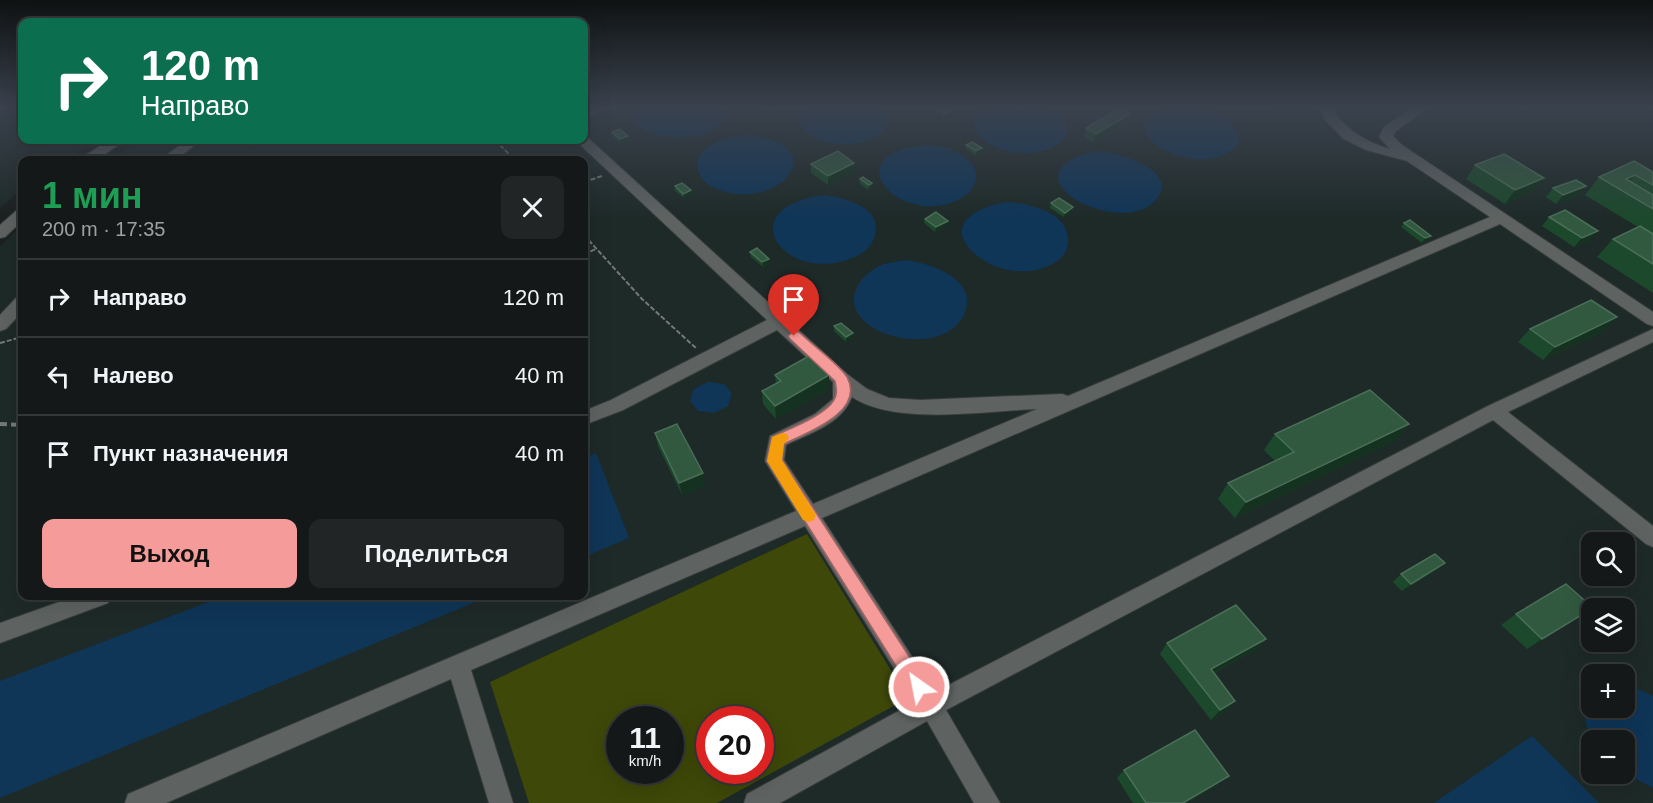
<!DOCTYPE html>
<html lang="ru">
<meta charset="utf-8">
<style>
body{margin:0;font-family:Helvetica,sans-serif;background:#222525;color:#f1f3f6;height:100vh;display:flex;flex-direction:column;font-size:22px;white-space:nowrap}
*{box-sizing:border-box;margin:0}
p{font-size:20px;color:#9da0a2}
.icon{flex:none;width:33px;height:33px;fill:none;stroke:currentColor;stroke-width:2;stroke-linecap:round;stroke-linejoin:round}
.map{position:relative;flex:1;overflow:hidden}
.panel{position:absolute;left:18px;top:156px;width:570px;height:444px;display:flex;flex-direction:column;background:#151818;border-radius:12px;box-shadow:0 6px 24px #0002,0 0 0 2px #343737}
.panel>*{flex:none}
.top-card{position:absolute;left:18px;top:18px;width:570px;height:126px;border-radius:12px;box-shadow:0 6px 24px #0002,0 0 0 2px #343737;background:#0b6e4f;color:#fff;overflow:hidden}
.controls{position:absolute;left:1581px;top:532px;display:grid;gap:12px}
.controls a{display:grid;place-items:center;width:54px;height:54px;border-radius:12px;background:#151818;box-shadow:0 6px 24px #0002,0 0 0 2px #343737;font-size:30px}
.speed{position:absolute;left:606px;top:706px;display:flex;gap:12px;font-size:30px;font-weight:700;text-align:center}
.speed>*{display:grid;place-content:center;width:78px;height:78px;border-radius:50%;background:#151818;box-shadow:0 6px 24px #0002,0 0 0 2px #343737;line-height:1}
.speed small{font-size:15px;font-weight:400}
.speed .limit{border:9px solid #d22;background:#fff;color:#111}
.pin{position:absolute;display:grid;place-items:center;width:51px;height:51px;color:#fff;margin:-62px -26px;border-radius:50% 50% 50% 0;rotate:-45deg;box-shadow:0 0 6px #0007}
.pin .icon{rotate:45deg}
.me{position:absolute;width:66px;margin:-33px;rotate:327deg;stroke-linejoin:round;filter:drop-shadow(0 0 4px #0008)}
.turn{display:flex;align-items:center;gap:21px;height:126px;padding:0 24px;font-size:27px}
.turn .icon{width:78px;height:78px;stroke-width:2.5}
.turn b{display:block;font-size:42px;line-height:51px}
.round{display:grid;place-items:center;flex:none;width:63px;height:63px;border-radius:12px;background:#222525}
.overview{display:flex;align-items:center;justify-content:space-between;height:102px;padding:0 24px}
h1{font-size:36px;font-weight:700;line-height:45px;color:#1e9e55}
.action{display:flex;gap:12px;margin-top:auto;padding:12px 24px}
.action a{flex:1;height:69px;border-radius:12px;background:#f59b99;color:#111;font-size:24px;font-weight:700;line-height:69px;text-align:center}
.action a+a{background:#222525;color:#f1f3f6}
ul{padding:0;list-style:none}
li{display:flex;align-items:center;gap:18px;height:78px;padding:0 24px;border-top:2px solid #343737}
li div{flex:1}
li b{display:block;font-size:22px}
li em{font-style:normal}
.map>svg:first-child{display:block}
.built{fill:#1e2a28;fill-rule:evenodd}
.green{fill:#3e4808;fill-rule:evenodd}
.water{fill:#0f3557}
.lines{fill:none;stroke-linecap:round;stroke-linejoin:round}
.minor-casing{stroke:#393d3c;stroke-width:2}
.path-far1{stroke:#757979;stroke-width:2;stroke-dasharray:5 2;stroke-linecap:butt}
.path{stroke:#757979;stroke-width:4;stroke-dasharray:7 4;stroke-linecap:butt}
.minor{fill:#5e6362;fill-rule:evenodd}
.wall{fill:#1c492c}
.shaded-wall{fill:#14321f}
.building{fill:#31593f;stroke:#4b6e58;stroke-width:1.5}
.route{fill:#f59b99;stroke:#9f6563;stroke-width:1.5}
.slow{fill:#f59e0b}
</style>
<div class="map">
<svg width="1653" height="803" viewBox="0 0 1653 803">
<rect width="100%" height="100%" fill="#1c2020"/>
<g class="built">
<polygon points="0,107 22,107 22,140 97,140 66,160 22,160 22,189 0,208"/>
<path d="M584,107H1653V803H0V246L22,225V596H584V160H109L140,140H584ZM1592,543H1624V576H1592ZM1592,609H1624V642H1592ZM1592,675H1624V708H1592ZM620,720H670V771H620ZM710,720H760V771H710ZM1592,741H1624V774H1592Z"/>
</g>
<path class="green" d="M807,534L908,698L717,803H529L490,682ZM620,720H670V771H620ZM710,720H760V771H710Z"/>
<g class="water">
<path d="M638,107H726C735,149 614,146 638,107Z"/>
<path d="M802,107H886C907,157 782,156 802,107Z"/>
<path d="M984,107C998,107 1036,103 1048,107C1053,108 1060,114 1062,118C1078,140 1050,151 1032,153C1007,156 953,137 984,107Z"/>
<path d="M1161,107C1190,107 1234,104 1239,142C1210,187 1102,133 1161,107Z"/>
<path d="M749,135C840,146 774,217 712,187C705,183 699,177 698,169C694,143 730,137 749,135Z"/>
<path d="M925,145C937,146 949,147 960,154C985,169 980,190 956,201C901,226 832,155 925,145Z"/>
<path d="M1100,151C1120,153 1183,171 1154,202C1134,222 1087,211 1068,194C1040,168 1079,153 1100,151Z"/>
<path d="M825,195C844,198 883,207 875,235C873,243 867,251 859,255C789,291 724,208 825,195Z"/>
<path d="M1009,202C1031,204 1070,213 1068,242C1068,249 1064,257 1057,261C1034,278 996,273 975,254C941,224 980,205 1009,202Z"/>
<path d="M907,260C931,264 980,279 964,315C947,350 886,343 863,320C842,298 861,273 884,264C891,262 900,261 907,260Z"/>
<polygon points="708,382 724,384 732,394 728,406 714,413 698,411 690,401 694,389"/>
<polygon points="596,453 629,538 584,557 584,458"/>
<polygon points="224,596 490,596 0,798 0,681"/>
<path d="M1625,687L1638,689L1653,696V788L1625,773L1624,741H1594C1585,729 1580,706 1591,695L1592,708H1624Z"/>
<polygon points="1532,736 1599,803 1434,803"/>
</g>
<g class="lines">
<g class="minor-casing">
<g id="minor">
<polygon points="591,107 609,107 584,119 584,110"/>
<path d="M1317,107H1330C1345,129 1365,142 1390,149L1379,137L1384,127L1414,107H1429L1395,132L1393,136L1402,145L1653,312V326L1647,324L1500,224L822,518L935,692L1488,406L1653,329V342L1508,412L1653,526V547L1646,544L1493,420L946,710L1000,803H974L927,721L780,803H744L747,794L915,702L805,526L471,670L513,803H489L451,679L166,803H125L128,794L796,511L765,461L770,436L815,414L833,399V382L777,330L623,410L584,425V411L611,400L767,320L575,140L587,137L847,374L867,389L889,398L920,400L1062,394L1068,396L1490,217L1407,161L1366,150L1344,139L1326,121ZM852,397C896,426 985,411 1037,409L813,504L784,460L786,445C810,433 842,424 852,397Z"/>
<polygon points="109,140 125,140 97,160 81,160 83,157"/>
<polygon points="187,140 202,140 175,160 160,160"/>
<polygon points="22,208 22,221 5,237 0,238 0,225 17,210"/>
<polygon points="22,296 22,312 6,329 0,331 0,315 16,298"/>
<polygon points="76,596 112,596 108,603 0,643 0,623"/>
</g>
</g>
<g class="path-far1">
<polyline points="495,140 515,160"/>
<polyline points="584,182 602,176"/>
<polyline points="584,235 642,299 697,349"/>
<polyline points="584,254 596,249"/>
<polyline points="0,343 22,337"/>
</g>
<polyline class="path" points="0,424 22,425"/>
<use href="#minor" class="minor"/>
</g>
<g class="wall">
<polygon points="767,107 785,107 785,109 776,114 768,108"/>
<polygon points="937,109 949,117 944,119 937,113"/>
<polygon points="1127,123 1093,143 1084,137 1086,128"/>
<polygon points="612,132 629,140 621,144 613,137"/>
<polygon points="966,145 981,153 976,156 966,149"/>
<polygon points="811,164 854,172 828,185 811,173"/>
<polygon points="1475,165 1544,178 1533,191 1505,204 1466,179"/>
<polygon points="1653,172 1653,293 1597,257 1613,239 1638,227 1585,195 1599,177"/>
<polygon points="860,179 872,183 871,188 868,190 860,184"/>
<polygon points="675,186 691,195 684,198 675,191"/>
<polygon points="1553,188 1579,196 1556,204 1546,197"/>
<polygon points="1051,203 1073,207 1072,212 1064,217 1050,208"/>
<polygon points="1549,217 1590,240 1574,247 1542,226"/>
<polygon points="925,219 947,225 935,232 924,223"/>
<polygon points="1404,223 1428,240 1422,243 1401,227"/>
<polygon points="750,252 769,259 770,263 763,267 751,257"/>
<polygon points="834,326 852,338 846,342 834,331"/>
<polygon points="1530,329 1604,331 1543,360 1518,342"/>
<polygon points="775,375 829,375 829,389 776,419 763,404 762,391 776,384"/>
<polygon points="1409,424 1395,441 1235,518 1218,499 1228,483 1275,461 1264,450 1275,434"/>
<polygon points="655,433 705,486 682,495 658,446"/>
<polygon points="1445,563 1436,571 1402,591 1393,582 1401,574"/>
<polygon points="1516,614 1576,619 1527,649 1501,625"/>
<polygon points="1266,639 1257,649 1214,673 1235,701 1226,711 1211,720 1160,654 1167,643"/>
<polygon points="1124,770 1219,784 1187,803 1133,803 1117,778"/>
</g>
<g class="shaded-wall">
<polygon points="780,107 785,107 785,109 776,114 776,109"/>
<polygon points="949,112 949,117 944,119 945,114"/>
<polygon points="1130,114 1127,123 1093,143 1096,134"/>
<polygon points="628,136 629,140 621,144 620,139"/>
<polygon points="982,148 981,153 976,156 976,151"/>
<polygon points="854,163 854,172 828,185 828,176"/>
<polygon points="1635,175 1622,190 1626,179"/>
<polygon points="1544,178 1533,191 1505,204 1515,190"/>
<polygon points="872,183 871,188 868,190 869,185"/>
<polygon points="1586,186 1579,196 1556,204 1563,195"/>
<polygon points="691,190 691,195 684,198 683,194"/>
<polygon points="1073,207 1072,212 1064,217 1065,213"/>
<polygon points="948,221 947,225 935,232 936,227"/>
<polygon points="1598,231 1590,240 1574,247 1582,238"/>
<polygon points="1431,236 1428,240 1422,243 1425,238"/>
<polygon points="769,259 770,263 763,267 762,262"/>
<polygon points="1617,317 1604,331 1543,360 1555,347"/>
<polygon points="853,333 852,338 846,342 846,337"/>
<polygon points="829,375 829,389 776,419 775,406"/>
<polygon points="1409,424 1395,441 1235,518 1246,502"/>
<polygon points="703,473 705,486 682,495 679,483"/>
<polygon points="1445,563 1436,571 1402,591 1411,584"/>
<polygon points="1593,608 1576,619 1527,649 1542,639"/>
<polygon points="1266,639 1257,649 1202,679 1211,669"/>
<polygon points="1235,701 1226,711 1211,720 1220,710"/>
<polygon points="1229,776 1219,784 1187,803 1183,803"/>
</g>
<g class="building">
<polygon points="942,107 949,112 945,114 937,109"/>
<polygon points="1120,108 1130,114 1096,134 1086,128"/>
<polygon points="620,129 628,136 620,139 612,132"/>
<polygon points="972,142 982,148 976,151 966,145"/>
<polygon points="838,151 854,163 828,176 811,164"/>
<polygon points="1504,154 1544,178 1515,190 1475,165"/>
<polygon points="1634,161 1653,172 1653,185 1635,175 1626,179 1653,195 1653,209 1599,177"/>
<polygon points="863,177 872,183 869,185 860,179"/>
<polygon points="1576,180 1586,186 1563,195 1553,188"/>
<polygon points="682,183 691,190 683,194 675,186"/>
<polygon points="1059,198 1073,207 1065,213 1051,203"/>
<polygon points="1565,210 1598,231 1582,238 1549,217"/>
<polygon points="936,212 948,221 936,227 925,219"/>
<polygon points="1410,220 1431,236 1425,238 1404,223"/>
<polygon points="1640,226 1653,234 1653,264 1613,239"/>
<polygon points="757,248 769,259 762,262 750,252"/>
<polygon points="1591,300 1617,317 1555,347 1530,329"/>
<polygon points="841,323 853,333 846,337 834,326"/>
<polygon points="809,356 829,375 775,406 762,391 781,381 775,375"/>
<polygon points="1370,390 1409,424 1246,502 1228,483 1294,452 1275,434"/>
<polygon points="677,424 703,473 679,483 655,433"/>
<polygon points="1435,554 1445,563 1411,584 1401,574"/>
<polygon points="1566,584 1593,608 1542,639 1516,614"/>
<polygon points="1236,605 1266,639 1211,669 1235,701 1220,710 1167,643"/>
<polygon points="1195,730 1229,776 1183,803 1146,803 1124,770"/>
</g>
<linearGradient id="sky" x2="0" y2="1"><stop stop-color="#0f1212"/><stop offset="0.49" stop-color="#3a424e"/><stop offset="1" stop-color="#3a424e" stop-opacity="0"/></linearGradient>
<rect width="1653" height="219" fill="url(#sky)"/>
<path class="route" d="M794,331L799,332C810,343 840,365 847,377C866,412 806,433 784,444L782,460L925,681L927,687L925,693L919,695L913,693L767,461L772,437C788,429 825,416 834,400C838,394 836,387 835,381L790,339L788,336Z"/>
<polygon class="slow" points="782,433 787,434 789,438 784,444 782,460 816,515 814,520 809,522 803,520 767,461 772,437"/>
</svg>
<div class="controls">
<a><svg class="icon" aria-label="search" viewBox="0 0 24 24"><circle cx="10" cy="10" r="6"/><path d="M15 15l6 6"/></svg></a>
<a><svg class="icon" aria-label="layers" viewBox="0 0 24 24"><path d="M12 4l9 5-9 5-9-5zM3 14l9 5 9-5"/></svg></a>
<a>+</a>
<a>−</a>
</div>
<div class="speed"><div>11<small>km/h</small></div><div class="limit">20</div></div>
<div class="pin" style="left:794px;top:336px;background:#d93025"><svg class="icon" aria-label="arrive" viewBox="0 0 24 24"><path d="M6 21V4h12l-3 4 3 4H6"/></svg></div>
<svg class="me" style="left:919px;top:687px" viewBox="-20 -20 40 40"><circle r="17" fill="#f59b99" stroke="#fff" stroke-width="3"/><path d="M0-11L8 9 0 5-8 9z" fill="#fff"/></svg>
<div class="top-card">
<div class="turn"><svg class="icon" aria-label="right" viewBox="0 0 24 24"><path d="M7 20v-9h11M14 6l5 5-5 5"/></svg><div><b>120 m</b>Направо</div></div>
</div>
<section class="panel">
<div class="overview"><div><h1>1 мин</h1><p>200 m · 17:35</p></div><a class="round"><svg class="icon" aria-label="close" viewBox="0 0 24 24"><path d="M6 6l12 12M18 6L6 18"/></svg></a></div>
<ul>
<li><svg class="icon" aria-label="right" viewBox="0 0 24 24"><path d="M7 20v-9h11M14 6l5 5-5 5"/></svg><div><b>Направо</b></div><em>120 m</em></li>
<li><svg class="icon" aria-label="left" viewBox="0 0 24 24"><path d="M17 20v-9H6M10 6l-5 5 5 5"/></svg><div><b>Налево</b></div><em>40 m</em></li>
<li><svg class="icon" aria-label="arrive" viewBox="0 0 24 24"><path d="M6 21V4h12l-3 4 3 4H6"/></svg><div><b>Пункт назначения</b></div><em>40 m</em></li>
</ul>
<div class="action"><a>Выход</a><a>Поделиться</a></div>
</section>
</div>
